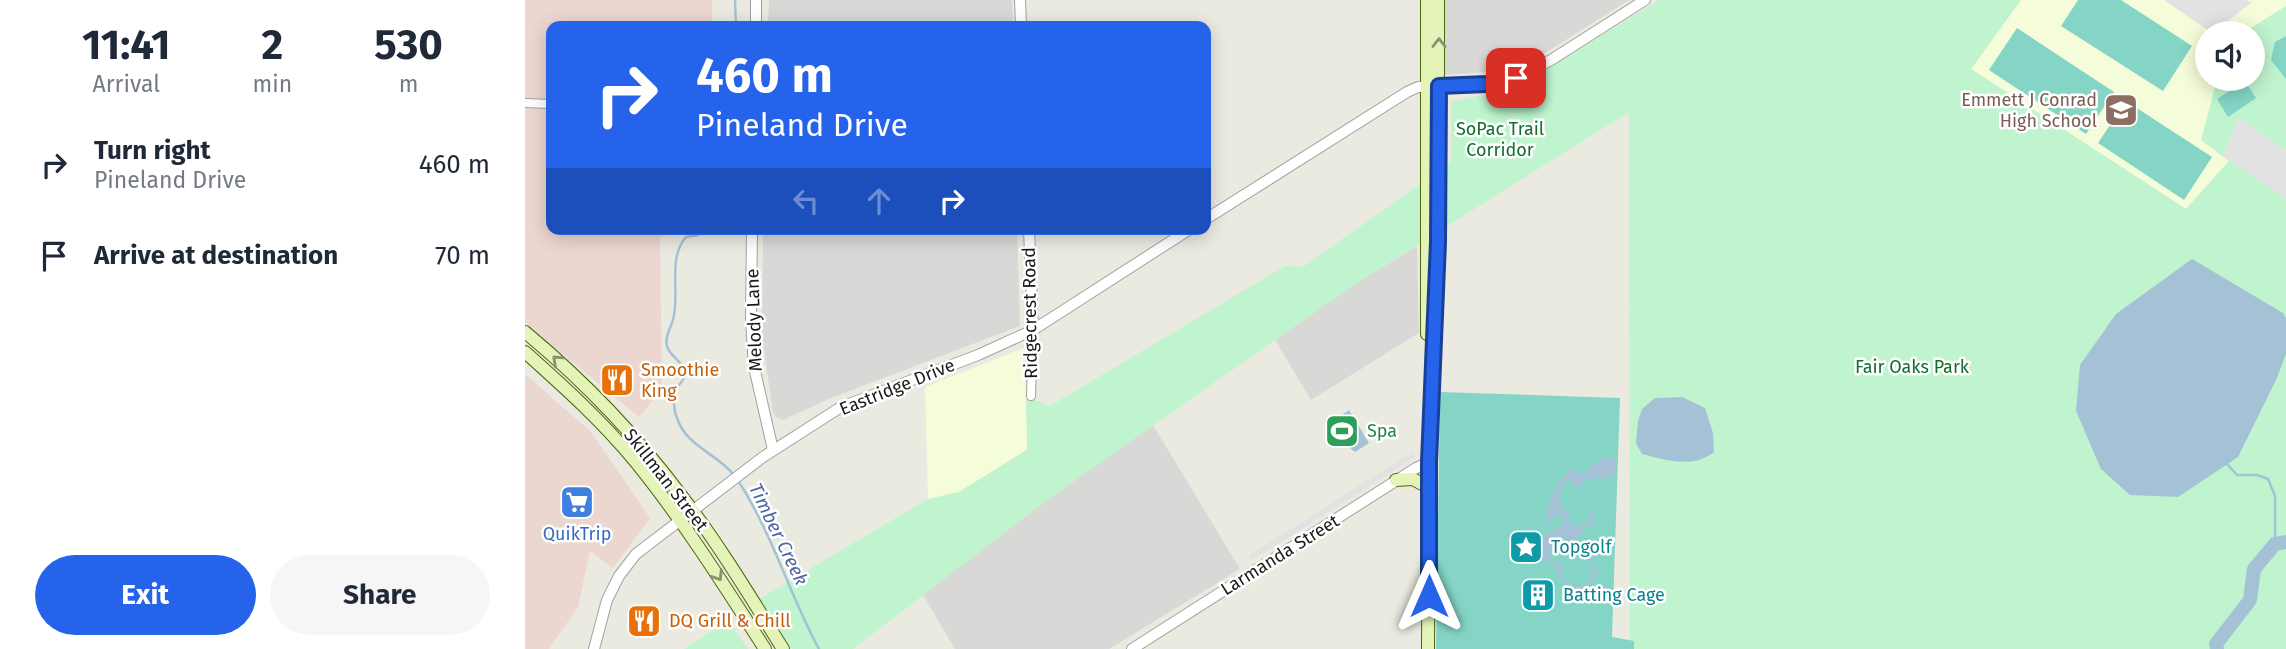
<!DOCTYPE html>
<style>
body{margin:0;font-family:"Fira Sans",sans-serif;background:#f6f6f7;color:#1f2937;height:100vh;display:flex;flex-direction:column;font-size:26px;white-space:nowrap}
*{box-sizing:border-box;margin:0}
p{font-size:23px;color:#747a83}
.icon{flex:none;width:38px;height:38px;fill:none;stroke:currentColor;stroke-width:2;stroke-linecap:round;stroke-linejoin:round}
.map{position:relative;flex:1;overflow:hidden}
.details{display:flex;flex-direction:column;background:#fff;width:525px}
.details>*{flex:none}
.banner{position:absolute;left:21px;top:21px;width:665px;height:214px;border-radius:14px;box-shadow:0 4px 18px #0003;background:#2563eb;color:#fff;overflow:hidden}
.tools{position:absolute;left:1670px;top:21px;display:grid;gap:14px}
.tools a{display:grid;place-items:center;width:70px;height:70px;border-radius:50%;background:#fff;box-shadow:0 4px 18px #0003;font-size:35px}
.pin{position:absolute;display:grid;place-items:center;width:60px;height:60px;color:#fff;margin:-30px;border-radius:14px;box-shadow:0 4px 10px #0006}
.me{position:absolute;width:77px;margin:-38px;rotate:0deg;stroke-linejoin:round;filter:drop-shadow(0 0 5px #0008)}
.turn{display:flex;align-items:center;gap:24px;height:147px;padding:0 35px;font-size:32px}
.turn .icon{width:91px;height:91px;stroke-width:2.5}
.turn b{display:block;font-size:49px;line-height:60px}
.lanes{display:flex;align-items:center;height:66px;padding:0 35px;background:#0003;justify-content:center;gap:35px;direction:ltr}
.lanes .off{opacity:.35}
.eta{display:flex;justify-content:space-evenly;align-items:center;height:119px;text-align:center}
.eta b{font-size:42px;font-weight:700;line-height:49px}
.cta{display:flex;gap:14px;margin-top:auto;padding:14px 35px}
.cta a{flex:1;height:80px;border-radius:42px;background:#2563eb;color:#fff;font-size:28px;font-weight:700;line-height:80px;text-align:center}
.cta a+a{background:#f6f6f7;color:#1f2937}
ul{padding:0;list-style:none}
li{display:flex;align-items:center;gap:21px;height:91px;padding:0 35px}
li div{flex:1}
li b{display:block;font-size:26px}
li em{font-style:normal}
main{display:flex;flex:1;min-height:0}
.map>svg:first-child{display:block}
.residential{fill:#d8d8d7}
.commercial{fill:#ecd7d0}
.education{fill:#f5fcd9}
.park{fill:#bff4ce}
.pitch{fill:#84d5c6}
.parking{fill:#e2e2e2}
.water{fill:#a4c1d6}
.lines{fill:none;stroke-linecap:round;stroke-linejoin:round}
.stream{stroke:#a4c1d6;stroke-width:2.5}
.river{stroke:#a4c1d6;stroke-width:14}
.minor-casing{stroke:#a1a1a1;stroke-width:10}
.tertiary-casing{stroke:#a1a1a1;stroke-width:12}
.secondary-casing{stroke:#4b660d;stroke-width:14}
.minor{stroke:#fff;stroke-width:8}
.tertiary{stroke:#fff;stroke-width:10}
.secondary{stroke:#e4f3b7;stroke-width:12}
.oneway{stroke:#899170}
.route-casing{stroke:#184099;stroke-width:18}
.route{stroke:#2563eb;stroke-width:12}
.labels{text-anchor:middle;stroke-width:5;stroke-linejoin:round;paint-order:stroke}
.education-label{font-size:18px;fill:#785e54;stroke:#fff;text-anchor:end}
.park-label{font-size:18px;fill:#136d2d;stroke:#fff}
.street-label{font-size:18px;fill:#1a1a1a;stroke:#fff}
.food-label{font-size:18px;fill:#c56008;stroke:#fff;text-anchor:start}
.leisure-label{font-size:18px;fill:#27864d;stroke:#fff;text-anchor:start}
.shop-label{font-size:18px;fill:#366cbe;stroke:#fff}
.culture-label{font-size:18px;fill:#0d838f;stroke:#fff;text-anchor:start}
.water-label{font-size:19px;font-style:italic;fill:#5068a1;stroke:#fff}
</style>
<main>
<section class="details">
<div class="eta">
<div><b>11:41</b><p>Arrival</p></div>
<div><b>2</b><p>min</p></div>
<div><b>530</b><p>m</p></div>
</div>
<ul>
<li><svg class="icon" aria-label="right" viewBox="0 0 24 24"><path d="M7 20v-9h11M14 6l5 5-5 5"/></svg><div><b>Turn right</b><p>Pineland Drive</p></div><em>460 m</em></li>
<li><svg class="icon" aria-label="arrive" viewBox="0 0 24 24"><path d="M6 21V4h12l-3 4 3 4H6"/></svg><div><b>Arrive at destination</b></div><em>70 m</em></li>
</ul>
<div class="cta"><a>Exit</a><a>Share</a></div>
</section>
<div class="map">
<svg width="1761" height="649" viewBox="0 0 1761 649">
<rect width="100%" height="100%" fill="#ebeae1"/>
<g class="residential">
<polygon points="244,0 487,0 488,26 243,26"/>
<polygon points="918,0 1104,0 1020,53 978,71 920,75"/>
<polygon points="238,229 492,229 495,326 306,398 258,420 251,417 248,412 237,337"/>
<polygon points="892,246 894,333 786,400 750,340 833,282"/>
<polygon points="628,425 715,569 584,649 430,649 398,595 522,500"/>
</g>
<g class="commercial">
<polygon points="0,0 187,0 187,26 26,26 26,229 156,229 135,237 137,390 114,417 0,323"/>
<polygon points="0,374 66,432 125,518 88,568 65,551 53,607 24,649 0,649"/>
</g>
<g class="education">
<polygon points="1496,0 1761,0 1761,6 1718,33 1682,33 1682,79 1692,79 1677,140 1704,161 1661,209 1446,69"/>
<polygon points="499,348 503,449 434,492 403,499 400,387"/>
</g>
<g class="park">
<polygon points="1134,0 1496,0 1446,69 1661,209 1704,161 1676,140 1692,79 1727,79 1727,33 1718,33 1761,6 1761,649 1105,649 1104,112 833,282 522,500 328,649 267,649 234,599 403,499 434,492 502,450 501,396 525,406 760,266 778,267 926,162 926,101 988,90"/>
<polygon points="203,620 223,649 159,649"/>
</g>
<g class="pitch">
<polygon points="1553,0 1596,0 1667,46 1638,91 1536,26"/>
<polygon points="1492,28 1589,92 1561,134 1464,70"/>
<polygon points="1761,36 1761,79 1746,60 1750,42"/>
<polygon points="1720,81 1731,98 1703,117 1692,99"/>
<polygon points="1601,101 1687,157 1659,200 1573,143"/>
<polygon points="915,392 1095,398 1087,637 1109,641 1109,649 911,649"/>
</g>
<g class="parking">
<polygon points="1639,0 1722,0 1726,3 1687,33"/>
<polygon points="1713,117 1761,150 1761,199 1698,156"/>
<polygon points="887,452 890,456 872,469 742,551 728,559 725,558 725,555"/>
</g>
<g class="water">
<polygon points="1667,259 1758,313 1761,318 1761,354 1751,380 1713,457 1653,497 1605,495 1576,469 1551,411 1555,365 1591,314"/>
<path d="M1157,397L1180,408L1188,433L1189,452C1168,469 1141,460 1117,454L1111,443L1113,421L1117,409L1130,398Z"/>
<polygon points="824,410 844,443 830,452 820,444 811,448 808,444 810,442 812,445 820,440 813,429 815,423 810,420"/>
<path d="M1080,457L1090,458L1091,472L1087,478L1060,479L1054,490L1044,480L1037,485C1034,497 1034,508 1045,515L1043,521C1051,525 1055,527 1063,522L1064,512L1068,513L1070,521L1068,522L1069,530L1065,523L1050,541L1035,537L1032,547H1029L1024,554L1028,561L1036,562C1035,571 1039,584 1049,586C1052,587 1056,586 1060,587L1064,580L1063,577L1068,576L1065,559L1072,555L1068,539L1079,543L1081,547L1077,556L1075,555L1067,561L1071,573L1078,572L1068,579L1059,598H1055L1048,588L1038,582L1027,562L1020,560L1009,565L1002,559L1008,541L1021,538L1019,536C1024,529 1034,530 1039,523V517L1033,514L1025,520L1022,529C1019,508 1030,478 1049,468L1051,473L1060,474L1063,468Z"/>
</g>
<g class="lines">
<g class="stream">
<polyline points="210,0 211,26"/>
<path d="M185,229L173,235L161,237C143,258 154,289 149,315C148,325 139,336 142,346C144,356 159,362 160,372C160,378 157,382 153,386C148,394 148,409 152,418C161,446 191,453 208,474"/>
<polyline points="1702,464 1712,475 1732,475 1743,479 1750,496 1750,544"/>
<path d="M212,479C247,532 264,594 294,649"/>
</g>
<polyline class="river" points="1692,649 1691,644 1725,600 1729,569 1750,544 1761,542"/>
<g class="minor-casing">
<g id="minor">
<polyline points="0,103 26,104"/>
<polyline points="506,396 508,330"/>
</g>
</g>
<g class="tertiary-casing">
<g id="tertiary">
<polyline points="495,0 496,26"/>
<polyline points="231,26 231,0"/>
<polyline points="681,219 882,92 893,87 962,84 991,78 1026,60 1120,0"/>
<polyline points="227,229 226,320 229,367 248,450"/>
<polyline points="504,229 508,330"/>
<polyline points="69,649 82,600 94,576 111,554 238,457 316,407 453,355 508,330 665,229"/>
<polyline points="607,649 891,468 904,462"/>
</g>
</g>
<g class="secondary-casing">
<g id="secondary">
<polyline points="902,0 902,334"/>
<path d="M0,332C59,381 112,436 158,498C195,546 226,598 258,649"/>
<path d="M0,352C38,386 77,421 110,461C158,520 199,585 240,649"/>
<polyline points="871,480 888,479 897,484"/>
<polyline points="903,649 904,462 913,242 913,0"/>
</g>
</g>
<use href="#minor" class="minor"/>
<use href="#tertiary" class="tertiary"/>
<use href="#secondary" class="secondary"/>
</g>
<defs><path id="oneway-chevron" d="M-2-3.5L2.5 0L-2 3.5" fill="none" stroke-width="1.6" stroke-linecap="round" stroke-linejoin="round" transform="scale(1.75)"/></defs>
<g class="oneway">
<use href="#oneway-chevron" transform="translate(914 43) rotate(-90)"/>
<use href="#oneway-chevron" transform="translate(32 360) rotate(-137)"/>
<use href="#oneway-chevron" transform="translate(193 576) rotate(57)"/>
</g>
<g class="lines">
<g class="route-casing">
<polyline id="route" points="904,596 904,462 913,242 914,86 962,84 991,78"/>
</g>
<use href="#route" class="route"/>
</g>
<defs>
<g id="school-square" transform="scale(1.75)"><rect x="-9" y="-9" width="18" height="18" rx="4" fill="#8d6e63" stroke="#fff"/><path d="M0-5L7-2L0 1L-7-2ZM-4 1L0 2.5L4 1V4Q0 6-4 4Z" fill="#fff"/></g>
<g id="restaurant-square" transform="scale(1.75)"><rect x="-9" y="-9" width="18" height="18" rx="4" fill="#e8710a" stroke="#fff"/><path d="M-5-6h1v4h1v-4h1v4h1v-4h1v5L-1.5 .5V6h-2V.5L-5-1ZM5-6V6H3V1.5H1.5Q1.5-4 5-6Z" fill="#fff"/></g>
<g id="stadium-square" transform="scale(1.75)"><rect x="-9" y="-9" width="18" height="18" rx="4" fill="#2e9e5b" stroke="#fff"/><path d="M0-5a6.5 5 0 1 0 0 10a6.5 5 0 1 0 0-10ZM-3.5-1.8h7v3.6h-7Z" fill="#fff"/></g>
<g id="supermarket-square" transform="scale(1.75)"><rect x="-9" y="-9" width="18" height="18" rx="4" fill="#3f7fe0" stroke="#fff"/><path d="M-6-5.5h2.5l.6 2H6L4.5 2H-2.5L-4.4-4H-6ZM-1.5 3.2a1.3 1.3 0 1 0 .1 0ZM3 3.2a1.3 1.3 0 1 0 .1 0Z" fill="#fff"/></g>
<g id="sight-square" transform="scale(1.75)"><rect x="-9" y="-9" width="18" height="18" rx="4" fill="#0f9aa8" stroke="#fff"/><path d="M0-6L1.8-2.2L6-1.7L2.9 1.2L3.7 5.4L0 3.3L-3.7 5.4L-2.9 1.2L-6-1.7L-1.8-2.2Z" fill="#fff"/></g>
<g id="building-square" transform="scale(1.75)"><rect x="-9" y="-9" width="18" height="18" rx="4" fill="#0f9aa8" stroke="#fff"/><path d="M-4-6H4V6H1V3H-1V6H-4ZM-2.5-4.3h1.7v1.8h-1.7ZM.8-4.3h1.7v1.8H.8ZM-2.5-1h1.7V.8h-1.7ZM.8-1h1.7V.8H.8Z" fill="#fff"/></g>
</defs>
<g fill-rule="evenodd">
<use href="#school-square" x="1596" y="110"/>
<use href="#restaurant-square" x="92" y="380"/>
<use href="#stadium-square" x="817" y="431"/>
<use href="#supermarket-square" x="52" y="502"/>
<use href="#sight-square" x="1001" y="547"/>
<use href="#building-square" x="1013" y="595"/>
<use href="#restaurant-square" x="119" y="621"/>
</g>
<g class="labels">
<g class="education-label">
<text x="1572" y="106">Emmett J Conrad<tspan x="1572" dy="21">High School</tspan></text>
</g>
<g class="park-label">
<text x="975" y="135">SoPac Trail<tspan x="975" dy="21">Corridor</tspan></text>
<text x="1387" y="373">Fair Oaks Park</text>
</g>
<g class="street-label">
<text transform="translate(505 313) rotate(-91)" y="6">Ridgecrest Road</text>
<text transform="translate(229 320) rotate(-92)" y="6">Melody Lane</text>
<text transform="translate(372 387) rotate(-22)" y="6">Eastridge Drive</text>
<text transform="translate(141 480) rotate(52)" y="6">Skillman Street</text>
<text transform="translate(755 555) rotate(-32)" y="6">Larmanda Street</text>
</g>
<g class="food-label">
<text x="116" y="376">Smoothie<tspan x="116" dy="21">King</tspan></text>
<text x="144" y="627">DQ Grill &amp; Chill</text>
</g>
<g class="leisure-label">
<text x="842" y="437">Spa</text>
</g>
<g class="shop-label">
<text x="52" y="540">QuikTrip</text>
</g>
<g class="culture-label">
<text x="1026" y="553">Topgolf</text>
<text x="1038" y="601">Batting Cage</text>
</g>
<g class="water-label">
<text transform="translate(254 534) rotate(64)" y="7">Timber Creek</text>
</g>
</g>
</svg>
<div class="tools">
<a><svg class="icon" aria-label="sound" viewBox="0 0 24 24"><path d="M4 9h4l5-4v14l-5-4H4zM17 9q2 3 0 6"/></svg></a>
</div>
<div class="pin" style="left:991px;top:78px;background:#d93025"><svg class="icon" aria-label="arrive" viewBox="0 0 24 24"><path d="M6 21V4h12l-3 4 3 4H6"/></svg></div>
<svg class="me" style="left:904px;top:596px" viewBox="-20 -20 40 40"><path d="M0-17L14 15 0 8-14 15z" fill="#2563eb" stroke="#fff" stroke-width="4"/></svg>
<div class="banner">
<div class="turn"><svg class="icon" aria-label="right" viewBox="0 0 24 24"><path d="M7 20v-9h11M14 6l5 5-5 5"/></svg><div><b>460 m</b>Pineland Drive</div></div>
<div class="lanes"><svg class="icon off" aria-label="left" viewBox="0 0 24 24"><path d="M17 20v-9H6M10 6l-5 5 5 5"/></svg><svg class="icon off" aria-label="ahead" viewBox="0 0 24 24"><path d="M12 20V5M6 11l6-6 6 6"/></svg><svg class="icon" aria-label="right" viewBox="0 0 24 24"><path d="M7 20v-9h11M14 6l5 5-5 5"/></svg></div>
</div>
</div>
</main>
